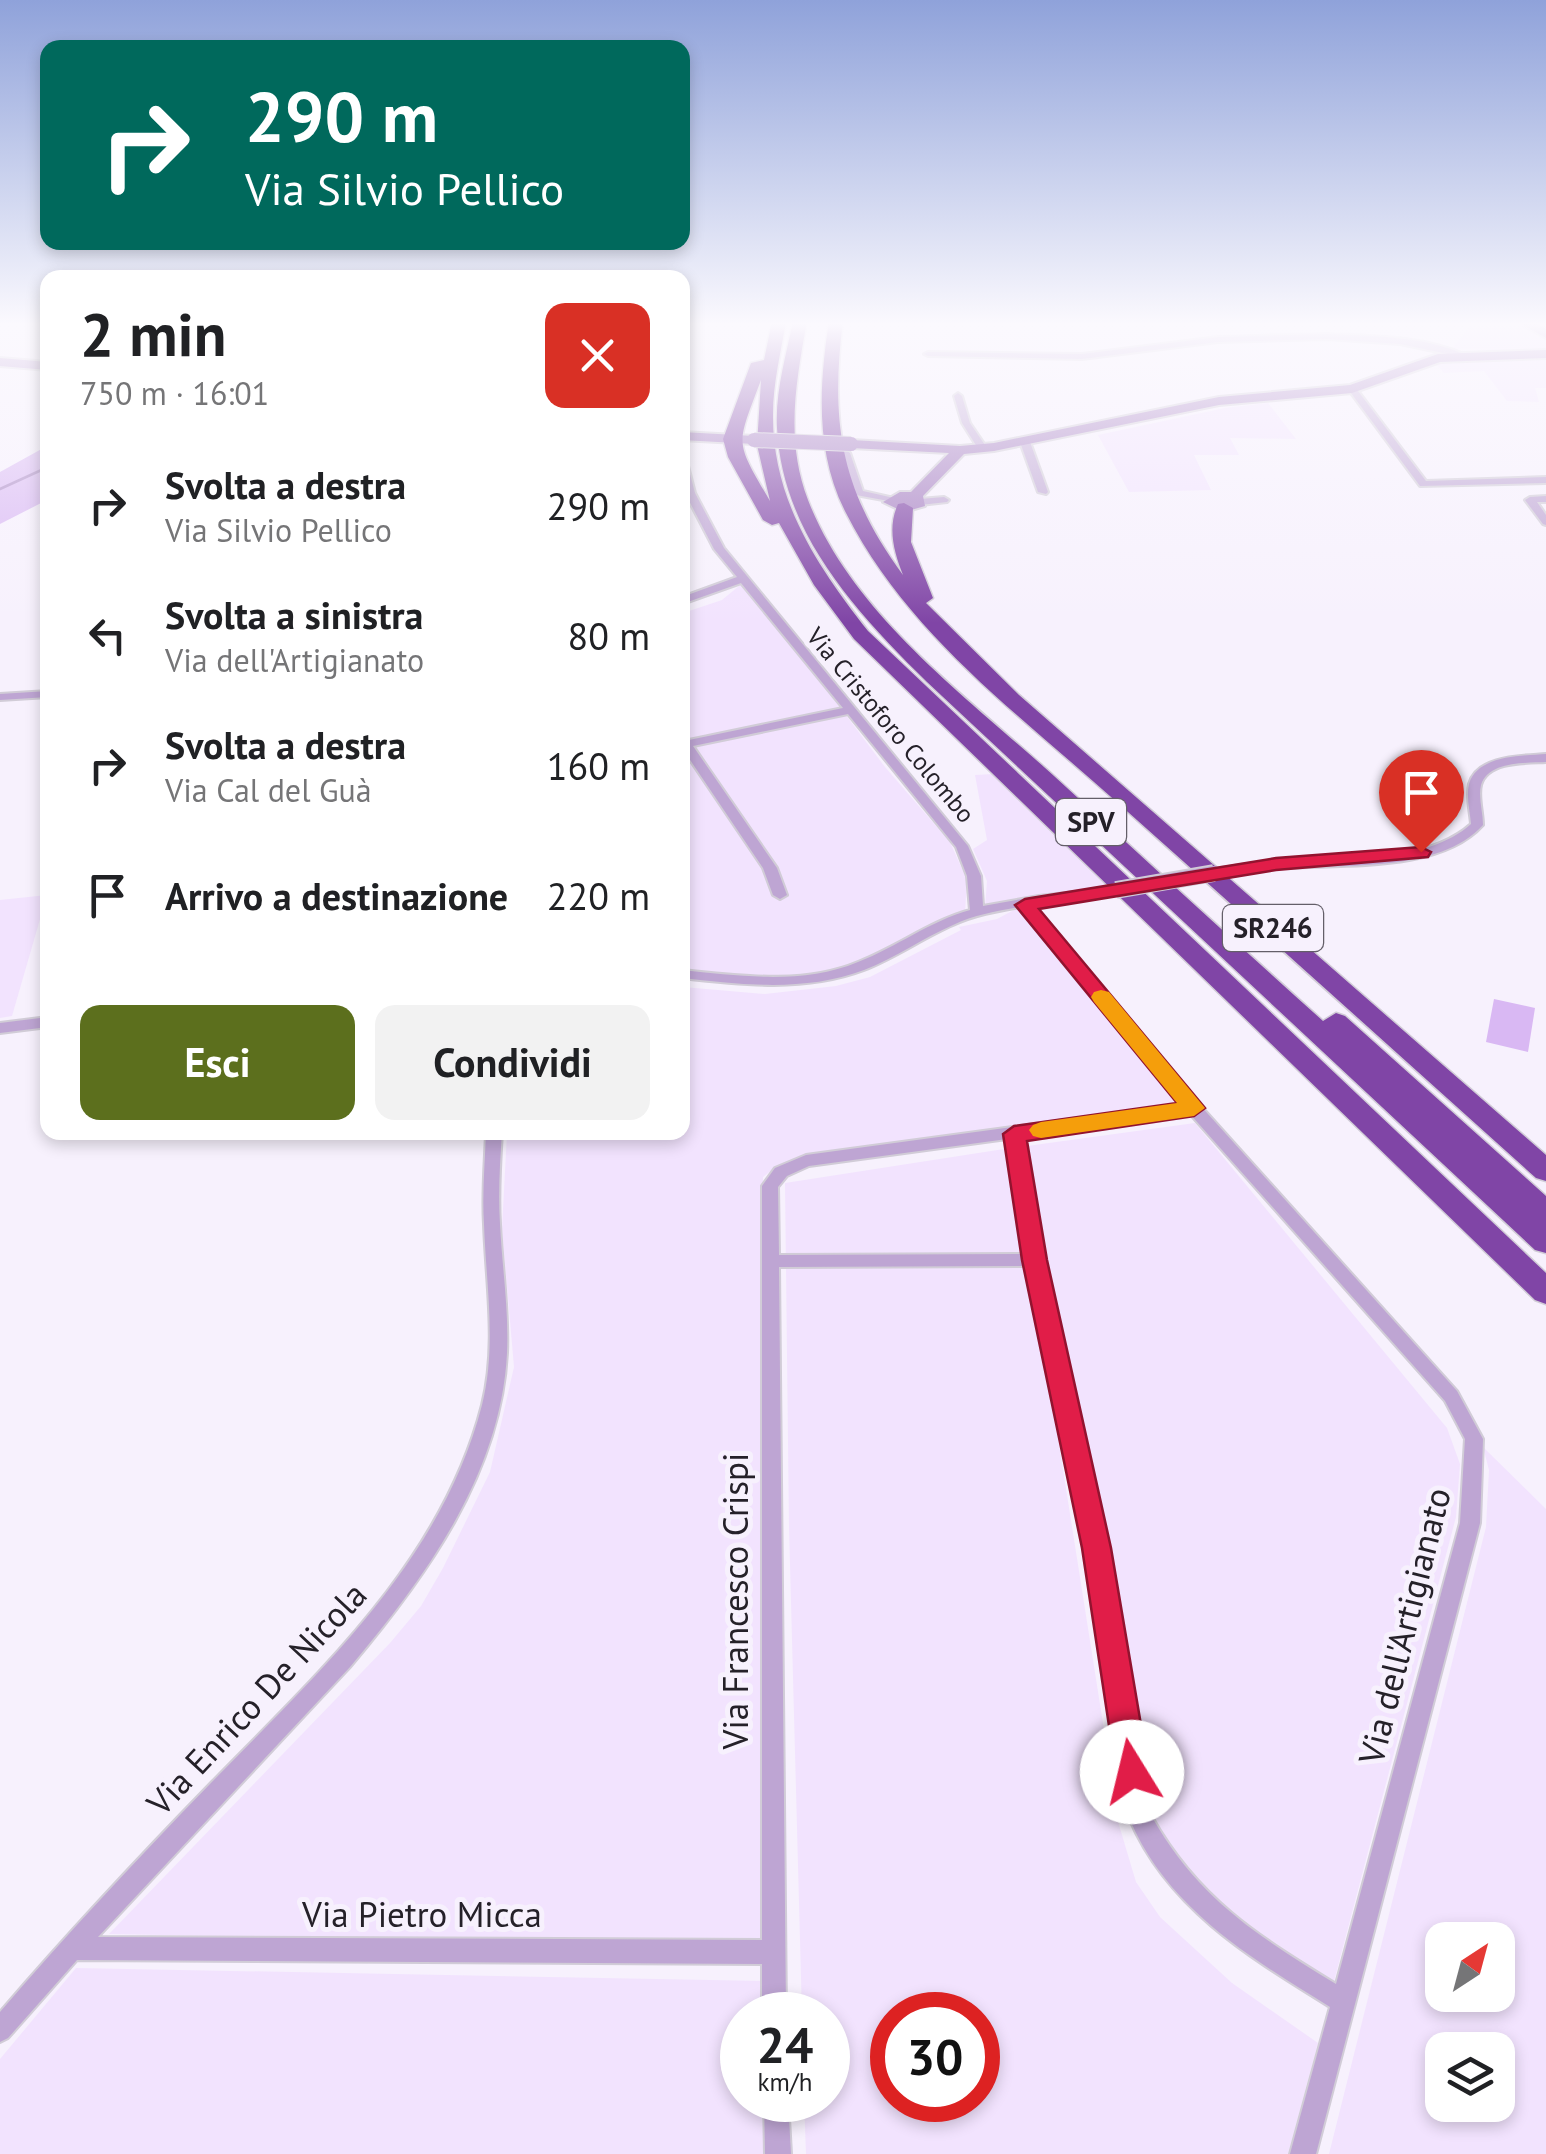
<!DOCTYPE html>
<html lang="it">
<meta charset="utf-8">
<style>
body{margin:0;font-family:"PT Sans",sans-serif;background:#f2f2f2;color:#202124;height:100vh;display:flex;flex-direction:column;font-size:38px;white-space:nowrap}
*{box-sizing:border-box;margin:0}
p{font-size:32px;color:#757577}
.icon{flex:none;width:55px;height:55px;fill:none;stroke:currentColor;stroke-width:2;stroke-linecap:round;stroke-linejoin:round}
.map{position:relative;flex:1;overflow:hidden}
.side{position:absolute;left:40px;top:270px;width:650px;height:870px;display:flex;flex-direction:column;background:#fff;border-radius:20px;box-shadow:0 5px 15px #0003}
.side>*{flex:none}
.hud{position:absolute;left:40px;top:40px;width:650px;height:210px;border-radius:20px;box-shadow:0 5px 15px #0003;background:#00695c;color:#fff;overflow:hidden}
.needle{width:65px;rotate:36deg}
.tools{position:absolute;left:1425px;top:1922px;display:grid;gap:20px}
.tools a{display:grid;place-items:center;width:90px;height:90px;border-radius:20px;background:#fff;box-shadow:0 5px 15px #0003;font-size:50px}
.speed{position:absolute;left:720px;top:1992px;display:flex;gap:20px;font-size:50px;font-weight:700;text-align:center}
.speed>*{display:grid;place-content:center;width:130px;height:130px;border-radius:50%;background:#fff;box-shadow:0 5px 15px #0003;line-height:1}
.speed small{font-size:25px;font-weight:400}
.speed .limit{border:15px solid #d22;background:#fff;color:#111}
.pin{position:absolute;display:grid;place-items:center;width:85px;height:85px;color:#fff;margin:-102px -42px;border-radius:50% 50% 50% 0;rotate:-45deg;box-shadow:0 0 10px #0007}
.pin .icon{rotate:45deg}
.me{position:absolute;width:110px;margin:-55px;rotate:351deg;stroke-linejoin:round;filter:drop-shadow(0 0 8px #0008)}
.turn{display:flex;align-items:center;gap:35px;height:210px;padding:0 40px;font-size:45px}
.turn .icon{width:130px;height:130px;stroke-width:2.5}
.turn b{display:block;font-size:70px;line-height:85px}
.round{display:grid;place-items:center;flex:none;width:105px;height:105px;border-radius:20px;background:#f2f2f2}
.summary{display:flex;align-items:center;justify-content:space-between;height:170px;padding:0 40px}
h1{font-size:60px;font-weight:800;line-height:75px}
.primary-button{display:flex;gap:20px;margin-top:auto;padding:20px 40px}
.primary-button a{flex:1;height:115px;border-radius:20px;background:#5c6f1d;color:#fff;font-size:40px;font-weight:800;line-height:115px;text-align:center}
.primary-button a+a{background:#f2f2f2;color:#202124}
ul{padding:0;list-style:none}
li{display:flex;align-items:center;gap:30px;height:130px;padding:0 40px}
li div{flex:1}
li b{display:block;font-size:38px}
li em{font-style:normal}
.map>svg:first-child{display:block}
.built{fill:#f2e3fe;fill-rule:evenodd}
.green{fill:#d9b8f3}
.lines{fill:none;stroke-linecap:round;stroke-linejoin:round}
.stream{stroke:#a987c4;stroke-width:2.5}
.street-casing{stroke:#d1ccd7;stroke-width:4}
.secondary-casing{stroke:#d1ccd7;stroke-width:4}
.highway-casing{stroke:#d1ccd7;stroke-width:3}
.street{fill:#bea5d3;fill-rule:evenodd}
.secondary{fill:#a47dc0;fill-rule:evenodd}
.highway{fill:#8045a6;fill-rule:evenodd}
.street-bridge-casing{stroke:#d1ccd7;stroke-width:18;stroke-linecap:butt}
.secondary-bridge-casing{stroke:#d1ccd7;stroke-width:16;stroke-linecap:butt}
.street-bridge{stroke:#bea5d3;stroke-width:14}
.secondary-bridge{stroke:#a47dc0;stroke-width:14}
.route{fill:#e11d48;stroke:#92132f;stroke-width:2.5}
.slow{fill:#f59e0b}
.labels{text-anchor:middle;stroke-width:10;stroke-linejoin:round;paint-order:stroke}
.far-street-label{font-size:25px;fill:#252129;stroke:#f7f1fd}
.shield{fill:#f7f1fd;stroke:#645f69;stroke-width:2.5}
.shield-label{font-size:28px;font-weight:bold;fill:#252129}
.near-street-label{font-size:35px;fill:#252129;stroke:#f7f1fd}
</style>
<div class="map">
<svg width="1546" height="2154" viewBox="0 0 1546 2154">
<rect width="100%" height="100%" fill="#f7f1fd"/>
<g class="built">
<polygon points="1474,321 1513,321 1546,337 1546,351 1452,349"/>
<polygon points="1546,358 1546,388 1535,388 1539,402 1507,401 1484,371 1444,373 1437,365 1460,359"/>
<polygon points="1268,403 1296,439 1230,438 1239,455 1194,455 1211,490 1129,492 1098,435 1225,408"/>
<polygon points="745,581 885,767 950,842 967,880 965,913 857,966 793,979 683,974 683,613 722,600"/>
<polygon points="994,774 1121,887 1028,904 1183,1109 941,1140 776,1167 763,1177 761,1528 766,1946 109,1934 390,1643 421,1606 443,1568 490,1472 514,1367 502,1229 507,1133 682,1132 683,987 765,994 836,986 870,977 961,930 959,927 997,919 1023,905 985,908 987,881 973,849 987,840 975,775"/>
<polygon points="47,895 12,1016 0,1018 0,900"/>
<polygon points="1195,1123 1447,1428 1460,1464 1456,1517 1327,2008 1250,1955 1206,1920 1151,1823 1027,1146"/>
<path d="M1004,1149L1050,1387L1119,1825L1136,1882L1160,1917L1232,1983L1318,2043L1288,2154H806L804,2100H828V2015H802L789,1527L785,1183ZM892,2015H978V2100H892Z"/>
<path d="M1483,1447L1546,1509V2154H1329L1486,1527L1489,1470ZM1442,1940H1498V1995H1442ZM1442,2050H1498V2105H1442Z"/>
<polygon points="76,1968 767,1981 767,2015 742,2015 742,2100 768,2100 769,2154 0,2154 0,2059"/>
</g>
<g class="green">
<polygon points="47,446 47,500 0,524 0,472"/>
<polygon points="1494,999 1535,1008 1528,1052 1486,1042"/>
</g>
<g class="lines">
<polyline class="stream" points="0,489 48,467"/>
<g class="street-casing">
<g id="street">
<path d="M1327,334C1372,336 1425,336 1466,355L1462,357L1400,344L1327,339L1218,342L1082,359L928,356L924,354L928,352L1082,354L1218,337Z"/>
<polygon points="1352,386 1355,387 1426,481 1546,477 1546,483 1420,486 1348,389"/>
<polygon points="958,393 962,396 970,423 987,448 985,450 979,450 962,423 954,396"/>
<polygon points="1025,439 1030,442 1048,492 1046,494 1038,492 1020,442"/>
<polygon points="845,450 850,453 863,491 894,498 894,502 856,495 840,453"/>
<path d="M682,459L687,462L695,493L724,548L968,846L981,876L983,906L1039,896L1121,887L1123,890L1116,894L1032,905L1199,1104L1457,1391L1483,1439L1480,1523L1316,2154H1290L1330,2007C1251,1958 1168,1909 1130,1820L1087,1547L1028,1266L779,1267L786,2015H762V1964L77,1960L8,2038L0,2042V2012C68,1933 139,1857 211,1783C319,1672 442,1561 482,1405C497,1346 486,1284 484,1224C482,1193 485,1163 486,1132H502C500,1163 498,1193 500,1224C502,1267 509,1310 507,1353C501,1474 425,1578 350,1667L98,1937L762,1940V1186L775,1168L806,1155L1183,1104L1020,907C997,911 974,915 953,925C923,938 895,958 864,970C806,992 743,985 682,978V970C741,976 803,985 858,962C897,947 930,921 970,910L967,876L956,847L848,714L693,746L777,868L787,895L780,899L773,895L763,868L682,748V736L689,740L843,708L741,583L682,604V597L737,577L714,549L685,493ZM1190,1114L1445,1401L1465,1439L1460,1523L1336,1984C1258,1936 1198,1899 1152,1817L1107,1547L1043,1260L1022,1137ZM1007,1139L1026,1254L779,1255L778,1187L787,1176L809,1166Z"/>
<polygon points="1546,496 1546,502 1537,502 1546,515 1546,525 1543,524 1525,500 1530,497"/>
<polygon points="944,497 949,500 947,502 920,505 915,502 920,499"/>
<polygon points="48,691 48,697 0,700 0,694"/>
<path d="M1546,754V762C1527,763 1488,761 1481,785C1478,797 1483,812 1483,825C1440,873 1343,864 1283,868C1260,869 1237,874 1214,877L1207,873L1214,869C1237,866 1260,861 1283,860C1342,857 1425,865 1471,824C1470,811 1466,797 1469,784C1477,755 1522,756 1546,754Z"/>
<polygon points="48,1017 48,1027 0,1033 0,1023"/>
<polygon points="764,2100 788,2100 791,2154 765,2154"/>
</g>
</g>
<g class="secondary-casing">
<g id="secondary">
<polygon points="1516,321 1531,321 1546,329 1546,338"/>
<polygon points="1546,350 1546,358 1440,362 1352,393 1219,405 994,451 964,454 923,496 925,506 904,512 883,502 900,492 911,492 949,453 851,448 844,444 851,440 960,446 994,443 1219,397 1350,385 1438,354"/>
<polygon points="0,358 48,362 48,370 0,366"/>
<polygon points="682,432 754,436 761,440 754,444 682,440"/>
</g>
</g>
<g class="highway-casing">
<g id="highway">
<path d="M772,321H786C781,352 773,383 773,414C772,499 817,566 868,631L1546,1273V1304L1535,1300L854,639L814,585L779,523L772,525L763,520L728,457L723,439L751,363L764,360ZM761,380L757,445L770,501C734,439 736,447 761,380Z"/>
<path d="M793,321H807C796,382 785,440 808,500C852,614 966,696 1054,776C1143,858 1233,940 1323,1021L1336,1013L1345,1016L1546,1196V1253L1535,1250L927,682C856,612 782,533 777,428C775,392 786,356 793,321Z"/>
<path d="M829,321H843C830,423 841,491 903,575C894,552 887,528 898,504L904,503L913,508L911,542L933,598L926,603L1019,695L1546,1155V1181L1536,1178C1397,1053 1258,928 1119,804C1020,715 908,635 846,513C815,453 819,386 829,321Z"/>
</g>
</g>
<use href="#street" class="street"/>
<use href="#secondary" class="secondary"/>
<use href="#highway" class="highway"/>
<g class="street-bridge-casing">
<polyline id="street-bridge" points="1116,890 1214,873"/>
</g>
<g class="secondary-bridge-casing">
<polyline id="secondary-bridge" points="754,440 851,444"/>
</g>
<use href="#street-bridge" class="street-bridge"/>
<use href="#secondary-bridge" class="secondary-bridge"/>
</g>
<linearGradient id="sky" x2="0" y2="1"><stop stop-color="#8fa2da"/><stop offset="0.52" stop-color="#fbf9fe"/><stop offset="1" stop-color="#fbf9fe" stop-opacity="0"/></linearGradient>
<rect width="1546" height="623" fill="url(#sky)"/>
<polygon class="route" points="1421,847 1431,852 1428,857 1276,870 1039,909 1205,1108 1194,1116 1027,1141 1047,1260 1111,1548 1149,1772 1144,1784 1132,1788 1121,1784 1116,1772 1082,1548 1022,1260 1003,1134 1014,1126 1177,1103 1015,905 1025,899 1276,858"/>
<polygon class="slow" points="1101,990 1109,992 1205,1108 1194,1116 1041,1138 1033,1136 1029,1130 1033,1125 1041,1122 1177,1103 1094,1002 1091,997 1094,992"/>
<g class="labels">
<g class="far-street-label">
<text transform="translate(891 725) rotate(50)" y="9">Via Cristoforo Colombo</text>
</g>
<g class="shield">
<rect x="1056" y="799" width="70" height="46" rx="8"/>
<rect x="1223" y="905" width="100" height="46" rx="8"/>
</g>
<g class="shield-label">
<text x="1091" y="832">SPV</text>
<text x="1273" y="938">SR246</text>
</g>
<g class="near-street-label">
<text transform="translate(736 1601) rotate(-90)" y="12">Via Francesco Crispi</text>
<text transform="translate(1405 1626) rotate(-76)" y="12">Via dell'Artigianato</text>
<text transform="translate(257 1699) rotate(-47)" y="12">Via Enrico De Nicola</text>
<text x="422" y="1927">Via Pietro Micca</text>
</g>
</g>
</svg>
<div class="tools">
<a><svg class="needle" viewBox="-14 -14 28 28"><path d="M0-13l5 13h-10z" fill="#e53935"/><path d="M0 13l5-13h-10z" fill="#757577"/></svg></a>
<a><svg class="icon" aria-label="layers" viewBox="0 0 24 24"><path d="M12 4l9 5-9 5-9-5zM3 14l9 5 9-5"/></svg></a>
</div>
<div class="speed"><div>24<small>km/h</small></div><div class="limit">30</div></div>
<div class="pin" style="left:1421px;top:852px;background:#d93025"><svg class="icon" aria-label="arrive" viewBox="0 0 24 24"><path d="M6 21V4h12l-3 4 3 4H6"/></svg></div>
<svg class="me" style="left:1132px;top:1772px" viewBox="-20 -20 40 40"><circle r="19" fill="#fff"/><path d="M0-13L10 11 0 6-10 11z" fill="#e11d48"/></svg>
<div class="hud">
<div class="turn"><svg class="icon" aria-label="right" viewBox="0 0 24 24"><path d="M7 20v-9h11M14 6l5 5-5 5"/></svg><div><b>290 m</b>Via Silvio Pellico</div></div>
</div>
<section class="side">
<div class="summary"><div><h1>2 min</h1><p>750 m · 16:01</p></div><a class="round" style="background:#d93025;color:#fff"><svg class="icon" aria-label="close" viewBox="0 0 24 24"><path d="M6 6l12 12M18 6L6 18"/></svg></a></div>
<ul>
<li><svg class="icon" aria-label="right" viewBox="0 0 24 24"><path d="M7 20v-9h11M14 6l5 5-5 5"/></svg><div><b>Svolta a destra</b><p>Via Silvio Pellico</p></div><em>290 m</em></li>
<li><svg class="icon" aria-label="left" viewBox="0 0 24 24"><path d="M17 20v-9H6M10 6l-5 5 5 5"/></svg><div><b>Svolta a sinistra</b><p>Via dell'Artigianato</p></div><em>80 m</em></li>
<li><svg class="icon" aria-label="right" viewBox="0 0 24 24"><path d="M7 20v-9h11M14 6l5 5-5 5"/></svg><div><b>Svolta a destra</b><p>Via Cal del Guà</p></div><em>160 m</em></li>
<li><svg class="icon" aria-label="arrive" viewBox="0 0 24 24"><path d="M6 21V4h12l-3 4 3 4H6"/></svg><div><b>Arrivo a destinazione</b></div><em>220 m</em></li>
</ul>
<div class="primary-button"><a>Esci</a><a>Condividi</a></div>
</section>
</div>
